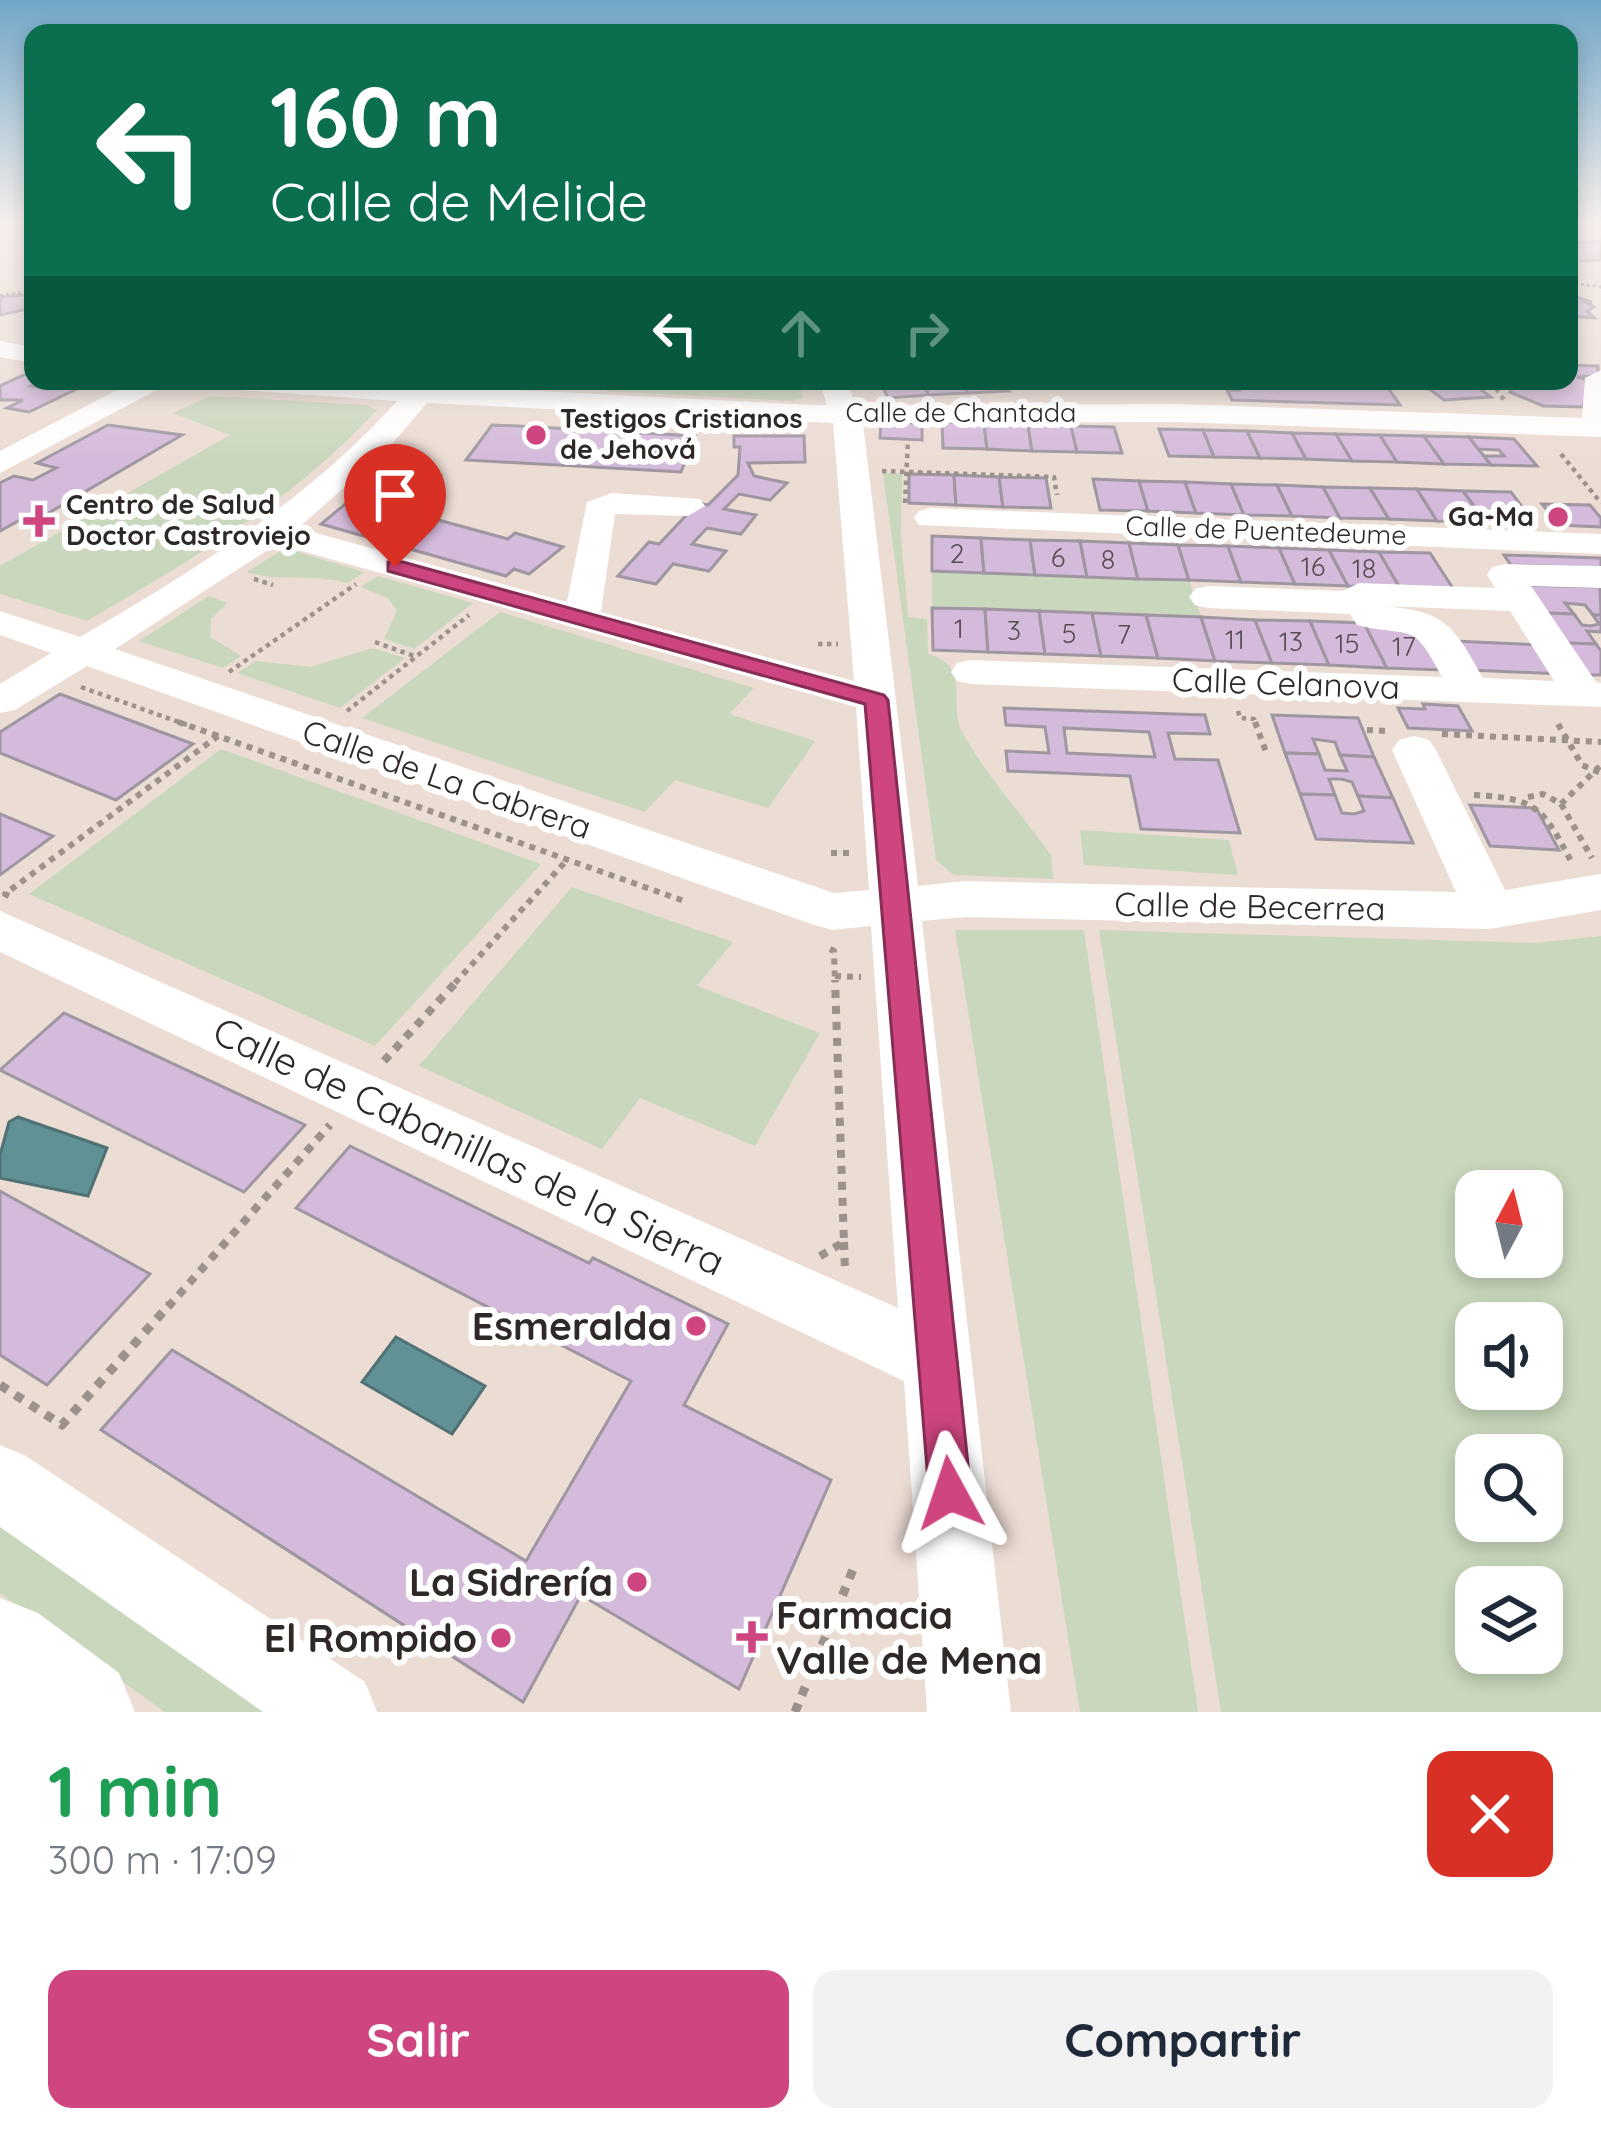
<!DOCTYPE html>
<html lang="es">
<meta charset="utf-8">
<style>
body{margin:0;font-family:Quicksand,sans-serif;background:#f2f2f3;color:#1f2937;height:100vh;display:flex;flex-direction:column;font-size:45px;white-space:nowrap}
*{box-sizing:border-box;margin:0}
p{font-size:39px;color:#747a83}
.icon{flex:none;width:66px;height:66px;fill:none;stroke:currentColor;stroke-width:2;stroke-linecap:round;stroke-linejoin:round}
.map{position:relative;height:1712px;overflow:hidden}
.drawer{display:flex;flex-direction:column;background:#fff;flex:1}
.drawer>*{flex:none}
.guide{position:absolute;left:24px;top:24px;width:1554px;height:366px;border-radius:24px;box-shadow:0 6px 18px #0003;background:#0b6e4f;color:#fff;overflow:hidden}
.needle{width:78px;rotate:7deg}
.tools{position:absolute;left:1455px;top:1170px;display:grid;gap:24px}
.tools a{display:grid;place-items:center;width:108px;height:108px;border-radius:24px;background:#fff;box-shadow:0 6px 18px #0003;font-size:60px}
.pin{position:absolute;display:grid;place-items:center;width:102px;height:102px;color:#fff;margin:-123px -51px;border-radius:50% 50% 50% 0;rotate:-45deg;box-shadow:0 0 12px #0007}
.pin .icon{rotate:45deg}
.me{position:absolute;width:132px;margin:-66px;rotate:355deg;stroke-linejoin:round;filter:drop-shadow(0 0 9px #0008)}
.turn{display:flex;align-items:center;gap:42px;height:252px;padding:0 48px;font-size:54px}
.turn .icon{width:156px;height:156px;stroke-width:2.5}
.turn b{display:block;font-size:84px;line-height:102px}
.lanes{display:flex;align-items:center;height:114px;padding:0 48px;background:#0003;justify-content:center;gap:60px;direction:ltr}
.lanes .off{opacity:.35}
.round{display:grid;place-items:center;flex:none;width:126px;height:126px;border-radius:24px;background:#f2f2f3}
.overview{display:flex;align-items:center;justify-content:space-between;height:204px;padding:0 48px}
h1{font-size:72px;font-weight:700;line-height:90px;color:#1e9e55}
.cta{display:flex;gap:24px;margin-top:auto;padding:24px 48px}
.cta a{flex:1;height:138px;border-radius:24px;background:#ce457f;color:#fff;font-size:48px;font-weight:700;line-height:138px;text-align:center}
.cta a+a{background:#f2f2f3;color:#1f2937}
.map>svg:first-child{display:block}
.green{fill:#c9d7bc;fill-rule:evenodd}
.water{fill:#5f9195;stroke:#507274;stroke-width:3}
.building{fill:#d4badb;stroke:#9f96a1;stroke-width:3;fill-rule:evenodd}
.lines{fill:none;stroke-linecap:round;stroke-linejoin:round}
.path-far4{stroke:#9c918b;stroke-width:3;stroke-dasharray:3 3;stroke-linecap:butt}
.path-far3{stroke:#9c918b;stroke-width:4.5;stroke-dasharray:4.5 4.5;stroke-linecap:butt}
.path-far2{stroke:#9c918b;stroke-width:6;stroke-dasharray:6 6;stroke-linecap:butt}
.path-far1{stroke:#9c918b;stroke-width:8;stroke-dasharray:8 8;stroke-linecap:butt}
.path{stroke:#9c918b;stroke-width:9;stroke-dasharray:9 9;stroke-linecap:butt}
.minor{fill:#fff;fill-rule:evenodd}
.major{fill:#fff;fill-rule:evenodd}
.route{fill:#ce457f;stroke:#862d53;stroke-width:3}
.poi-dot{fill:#ce457f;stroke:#fff;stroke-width:4.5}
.labels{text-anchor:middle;stroke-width:12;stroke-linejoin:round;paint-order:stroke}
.far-street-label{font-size:27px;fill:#2e2926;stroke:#fff}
.far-poi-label{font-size:27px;font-weight:bold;fill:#2e2926;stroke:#fff;text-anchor:start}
.number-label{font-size:27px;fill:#584d53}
.street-label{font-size:33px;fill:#2e2926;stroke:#fff}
.near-street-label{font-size:39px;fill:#2e2926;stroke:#fff}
.near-poi-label{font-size:39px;font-weight:bold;fill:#2e2926;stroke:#fff;text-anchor:end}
</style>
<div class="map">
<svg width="1601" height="1712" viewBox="0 0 1601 1712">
<rect width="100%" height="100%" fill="#ebdcd4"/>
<g class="green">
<polygon points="605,381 798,381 803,398 792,401 606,391"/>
<path d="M211,396L366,405L377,410C285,507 200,554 87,621L0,594V566L230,435L173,413Z"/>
<path d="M883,473L902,474L901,537L908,617L927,619L928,654C972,666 948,704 962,732C986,775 1022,815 1051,855L1053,879L954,875L936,860Z"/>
<path d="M285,548L364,572L348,583C313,573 281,583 247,572Z"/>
<polygon points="932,571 1189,580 1201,617 932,608"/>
<polygon points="378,576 473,603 414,649 384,639 397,611 388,598 361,587"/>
<polygon points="209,596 227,603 211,619 210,637 241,656 223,668 139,641"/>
<polygon points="500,612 754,688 729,714 815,741 768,808 675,780 645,812 362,718"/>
<polygon points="372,648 405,658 340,708 237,673 256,661 311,667"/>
<polygon points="221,749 541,864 375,1046 29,894"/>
<polygon points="1080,830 1229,840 1238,875 1084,865"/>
<polygon points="572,887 733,942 697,986 820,1033 755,1146 640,1098 602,1149 419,1066"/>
<polygon points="955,930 1084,930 1198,1712 1080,1712"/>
<path d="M1099,930L1535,943L1601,936V1712H1221ZM1476,1191H1542V1257H1476ZM1476,1323H1542V1389H1476ZM1476,1455H1542V1521H1476ZM1476,1587H1542V1653H1476Z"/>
<polygon points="0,1524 268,1712 165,1712 0,1593"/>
</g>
<g class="water">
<polygon points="18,1117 107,1148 88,1196 0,1178 0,1155 9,1122"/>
<polygon points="396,1337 485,1386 452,1434 362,1382"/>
</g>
<g class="building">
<polygon points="1601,241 1601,260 1569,262 1569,243"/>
<polygon points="33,294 32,308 0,315 0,297"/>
<polygon points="1569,295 1592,302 1586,302 1594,307 1587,311 1594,318 1569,316"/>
<polygon points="1569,365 1598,366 1598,376 1577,377 1591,381 1583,407 1543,406 1510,392 1517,381 1569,381"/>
<polygon points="26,374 41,381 31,386 47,389 63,381 85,385 29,412 7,408 23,400 0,400 0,386"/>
<polygon points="880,381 921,381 929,395 888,398"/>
<polygon points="921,381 961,381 968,393 929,395"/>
<polygon points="961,381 1002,381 1009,391 968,393"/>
<polygon points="1235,381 1383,381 1400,405 1232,400 1227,390 1239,390"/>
<polygon points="1419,381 1469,381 1491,397 1444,400"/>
<polygon points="881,422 922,423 922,440 880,438"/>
<polygon points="942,422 984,423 987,449 943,448"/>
<polygon points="984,423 1028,425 1032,451 987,449"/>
<polygon points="108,425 182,435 40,518 29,515 0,531 0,483 14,476 33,480 56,468 37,463"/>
<polygon points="492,425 518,426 695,436 681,472 466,460"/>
<polygon points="1028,425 1071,426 1077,452 1032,451"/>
<polygon points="1071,426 1114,427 1122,453 1077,452"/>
<polygon points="1159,429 1203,430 1214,457 1169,456"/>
<polygon points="1203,430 1247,431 1260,458 1214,457"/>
<polygon points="1247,431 1292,433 1306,459 1260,458"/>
<polygon points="1292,433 1336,434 1352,461 1306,459"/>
<polygon points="1336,434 1380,435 1397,462 1352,461"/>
<polygon points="1380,435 1424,436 1444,464 1397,462"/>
<polygon points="734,436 804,436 805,462 748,463 754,476 787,483 770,500 739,494 724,509 756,515 741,534 707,528 692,544 726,551 709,571 673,564 656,584 618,576 649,542 659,544 698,503 708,505 738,475 740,447 734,447"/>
<polygon points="1424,436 1469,437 1491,465 1444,464"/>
<polygon points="1469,437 1514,439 1537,466 1491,465 1484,456 1504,456 1499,450 1478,449"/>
<polygon points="383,473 440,476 402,510 508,539 515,533 563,547 529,574 514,569 506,576 321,524"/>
<polygon points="909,474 954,475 956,505 909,503"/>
<polygon points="954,475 999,477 1003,507 956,505"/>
<polygon points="999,477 1046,478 1051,508 1003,507"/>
<polygon points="1093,479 1139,481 1148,511 1100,510"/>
<polygon points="1139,481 1185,482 1196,513 1148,511"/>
<polygon points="1185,482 1231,484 1244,515 1196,513"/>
<polygon points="1231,484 1277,485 1292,516 1244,515"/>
<polygon points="1277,485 1323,487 1340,518 1292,516"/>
<polygon points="1323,487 1370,488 1389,519 1340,518"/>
<polygon points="1370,488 1417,489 1437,521 1389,519"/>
<polygon points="1417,489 1463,491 1486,522 1437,521"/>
<polygon points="1463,491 1511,492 1535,524 1486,522"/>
<polygon points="1542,504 1590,505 1601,518 1601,527 1559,525"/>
<polygon points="932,536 981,538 984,573 932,571"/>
<polygon points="981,538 1030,540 1035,575 984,573"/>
<polygon points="1030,540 1080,541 1087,577 1035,575"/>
<polygon points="1080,541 1129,543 1138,579 1087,577"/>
<polygon points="1129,543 1178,545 1189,580 1138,579"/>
<polygon points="1178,545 1228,546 1241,582 1189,580"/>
<polygon points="1228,546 1279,548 1295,584 1241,582"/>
<polygon points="1279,548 1329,550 1348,586 1295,584"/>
<polygon points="1329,550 1379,552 1400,588 1348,586"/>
<polygon points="1379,552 1430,553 1454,590 1400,588"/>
<polygon points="1504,555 1601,558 1601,568 1511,565"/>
<polygon points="1525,585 1600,587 1601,615 1593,615 1585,605 1565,603 1574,614 1544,613"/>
<polygon points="932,608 985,609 988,652 933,650"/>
<polygon points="985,609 1039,611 1045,654 988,652"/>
<polygon points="1039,611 1092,613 1101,656 1045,654"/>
<polygon points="1092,613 1146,615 1158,658 1101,656"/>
<polygon points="1544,613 1574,614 1582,625 1591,626 1599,624 1593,615 1601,615 1601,632 1587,631 1596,644 1566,643"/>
<polygon points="1146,615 1201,617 1215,661 1158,658"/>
<polygon points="1201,617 1255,620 1272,663 1215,661"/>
<polygon points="1255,620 1310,621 1329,665 1272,663"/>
<polygon points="1310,621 1364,623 1387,668 1329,665"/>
<polygon points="1364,623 1420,625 1444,670 1387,668"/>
<polygon points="1453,641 1541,645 1562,674 1470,670"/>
<polygon points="1566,643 1596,644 1601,651 1601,675 1588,675"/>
<polygon points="60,694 193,744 116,800 0,753 0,732"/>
<polygon points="1423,704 1458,706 1472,731 1408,728 1398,708 1425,709"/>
<path d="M1004,708L1205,715L1210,734L1168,733L1175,759L1218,760L1240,833L1141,829L1130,776L1008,771L1006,751L1049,753L1045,727L1006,725ZM1064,728L1149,732L1155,757L1067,753Z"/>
<polygon points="1272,715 1358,718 1374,757 1340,755 1335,742 1313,739 1319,754 1285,753"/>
<polygon points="1285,753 1319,754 1325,770 1347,771 1340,755 1374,757 1393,798 1358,796 1352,782 1341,779 1329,779 1335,795 1300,794"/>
<polygon points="1300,794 1335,795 1342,813 1354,814 1364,811 1358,796 1393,798 1413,843 1316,839"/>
<polygon points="1470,805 1536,808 1559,850 1490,846"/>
<polygon points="0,814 53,836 0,875"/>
<polygon points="64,1013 305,1125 244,1192 0,1070"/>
<polygon points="350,1146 589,1263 593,1258 728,1324 684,1405 831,1480 739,1689 581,1595 523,1702 101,1430 172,1350 526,1561 631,1381 296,1208"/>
<polygon points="0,1191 150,1274 47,1385 0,1355"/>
</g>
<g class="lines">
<g class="path-far4">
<polyline points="1569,283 1601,287"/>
<polyline points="0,295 33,291"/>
</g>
<g class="path-far3">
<polyline points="1491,381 1504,400"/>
<polyline points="1561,454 1601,503"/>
<polyline points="882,471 1054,477 1057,495"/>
<polyline points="905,503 908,440"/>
<polyline points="254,579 273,585"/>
<polyline points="375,642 417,657"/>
<polyline points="818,644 838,644"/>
<polyline points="229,672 356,584"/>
<polyline points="81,687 187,725"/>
<polyline points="347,711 469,615"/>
<polyline points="1238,711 1240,718 1254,719 1256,725"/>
</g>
<g class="path-far2">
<polyline points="178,722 218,736"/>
<polyline points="1255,722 1266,752"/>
<polyline points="1558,724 1582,765 1601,773"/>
<polyline points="1367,730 1387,731"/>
<polyline points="1442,734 1601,742"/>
<path d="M1474,795C1539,798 1544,810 1573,865"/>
<polyline points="1528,797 1543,794 1561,804 1592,858"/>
<polyline points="1561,804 1601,765"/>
<polyline points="831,853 851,853"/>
<polyline points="9,896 5,894 218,736 687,902"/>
<polyline points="830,949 834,951 835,983"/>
<polyline points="835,976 861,977"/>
<polyline points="455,983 567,860"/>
</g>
<g class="path-far1">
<polyline points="384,1061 458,980"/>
<polyline points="844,1242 845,1270"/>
<polyline points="820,1256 844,1242 835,980"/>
<polyline points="168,1307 330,1125"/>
</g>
<g class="path">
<polyline points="0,1385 62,1425 170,1304"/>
<polyline points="795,1712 854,1567"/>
</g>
<g class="minor">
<polygon points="0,341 33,347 33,363 0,357"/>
<path d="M1601,370V437L1178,422L863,423L918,886L965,881L1456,892L1392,750L1399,740L1414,736L1429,740L1436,750L1505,890L1601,874V910L1490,929L965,917L922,921L1011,1712H927L904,1381L0,952V911L898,1308L871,926L832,930L814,925L87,666L15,710L0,713V684L51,653L0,635V611L80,637C195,570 307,501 397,401L166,385L0,473V451L134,381H341L813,405H827L821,386L824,381H846L856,405L1178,404L1582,418L1585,378ZM427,403L833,423L854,681L601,612L615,514L688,516L705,506L700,499L612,493L587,502L567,602L298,528L387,450ZM277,544L856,707L869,890L834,893L115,649Z"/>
<polygon points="931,508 1601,534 1601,554 919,525 914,518 919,511"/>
<path d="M1505,564L1601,566V588L1531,586L1596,682L1601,683V707L971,684L957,681L951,672L957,663L971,660L1442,677C1411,618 1413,639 1357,625L1350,614L1208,608L1195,605L1189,597L1195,589L1208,586L1343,591L1359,583L1495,588L1487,575L1492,567ZM1383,606L1510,611L1554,681L1483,678C1454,626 1446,611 1383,606Z"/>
<polygon points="0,1445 26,1456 365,1682 377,1712 263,1712 0,1527"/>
</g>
<polygon class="major" points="0,1598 38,1613 119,1673 135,1712 0,1712"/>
</g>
<linearGradient id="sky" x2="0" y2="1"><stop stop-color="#71a6c7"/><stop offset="0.48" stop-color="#f6efec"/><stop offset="1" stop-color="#f6efec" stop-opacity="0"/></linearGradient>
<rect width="1601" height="464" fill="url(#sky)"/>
<polygon class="route" points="388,562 403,562 884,695 888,700 971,1493 965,1508 950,1514 935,1508 929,1493 865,704 388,571"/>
<g class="poi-dot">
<circle cx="536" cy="435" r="12"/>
<circle cx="1558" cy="517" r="12"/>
<path d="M33 503h12v12h12v12h-12v12h-12v-12h-12v-12h12z"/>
<circle cx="696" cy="1326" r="12"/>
<circle cx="637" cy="1582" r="12"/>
<path d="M746 1619h12v12h12v12h-12v12h-12v-12h-12v-12h12z"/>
<circle cx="501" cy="1638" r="12"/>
</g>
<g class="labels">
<g class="far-street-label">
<text x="961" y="422">Calle de Chantada</text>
<text transform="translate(1266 531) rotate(2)" y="9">Calle de Puentedeume</text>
</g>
<g class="far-poi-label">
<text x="560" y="428">Testigos Cristianos<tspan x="560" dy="31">de Jehová</tspan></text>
<text x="66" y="514">Centro de Salud<tspan x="66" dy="31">Doctor Castroviejo</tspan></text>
<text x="1534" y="526" text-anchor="end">Ga-Ma</text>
</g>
<g class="number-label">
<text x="957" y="563">2</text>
<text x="1058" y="567">6</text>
<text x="1108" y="569">8</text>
<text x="1313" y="576">16</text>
<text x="1364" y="578">18</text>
<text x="959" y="638">1</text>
<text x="1014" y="640">3</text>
<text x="1069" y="643">5</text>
<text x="1124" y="644">7</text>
<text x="1235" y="649">11</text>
<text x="1291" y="651">13</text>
<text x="1347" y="653">15</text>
<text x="1404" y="656">17</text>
</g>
<g class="street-label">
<text transform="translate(1286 683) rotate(2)" y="12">Calle Celanova</text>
<text transform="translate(447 779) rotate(19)" y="12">Calle de La Cabrera</text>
<text transform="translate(1250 906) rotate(1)" y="12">Calle de Becerrea</text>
</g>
<g class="near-street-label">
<text transform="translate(469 1146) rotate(25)" y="14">Calle de Cabanillas de la Sierra</text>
</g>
<g class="near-poi-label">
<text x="672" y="1340">Esmeralda</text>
<text x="613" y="1596">La Sidrería</text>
<text x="776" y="1629" text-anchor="start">Farmacia<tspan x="776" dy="45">Valle de Mena</tspan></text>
<text x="477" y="1652">El Rompido</text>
</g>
</g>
</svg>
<div class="tools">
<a><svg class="needle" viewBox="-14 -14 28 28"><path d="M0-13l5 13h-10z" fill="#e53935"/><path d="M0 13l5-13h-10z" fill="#747a83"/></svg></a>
<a><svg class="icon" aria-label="sound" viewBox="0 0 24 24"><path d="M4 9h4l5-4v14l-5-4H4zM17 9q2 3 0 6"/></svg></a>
<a><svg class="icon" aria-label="search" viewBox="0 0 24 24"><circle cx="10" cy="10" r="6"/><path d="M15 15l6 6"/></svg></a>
<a><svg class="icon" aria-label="layers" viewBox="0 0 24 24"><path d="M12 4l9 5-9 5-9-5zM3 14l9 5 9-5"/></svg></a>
</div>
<div class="pin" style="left:395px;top:567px;background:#d93025"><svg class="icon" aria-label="arrive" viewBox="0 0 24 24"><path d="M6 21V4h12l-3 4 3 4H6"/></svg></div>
<svg class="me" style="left:950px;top:1493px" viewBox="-20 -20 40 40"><path d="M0-17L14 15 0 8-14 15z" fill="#ce457f" stroke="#fff" stroke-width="4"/></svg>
<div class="guide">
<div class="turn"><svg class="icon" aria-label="left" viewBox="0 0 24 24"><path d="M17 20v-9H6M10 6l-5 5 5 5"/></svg><div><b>160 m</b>Calle de Melide</div></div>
<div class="lanes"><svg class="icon" aria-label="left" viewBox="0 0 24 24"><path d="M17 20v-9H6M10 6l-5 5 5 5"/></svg><svg class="icon off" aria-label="ahead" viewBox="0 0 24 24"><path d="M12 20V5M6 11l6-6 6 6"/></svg><svg class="icon off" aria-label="right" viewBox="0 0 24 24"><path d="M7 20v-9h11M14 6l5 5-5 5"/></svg></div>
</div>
</div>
<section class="drawer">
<div class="overview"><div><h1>1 min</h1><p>300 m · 17:09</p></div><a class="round" style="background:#d93025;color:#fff"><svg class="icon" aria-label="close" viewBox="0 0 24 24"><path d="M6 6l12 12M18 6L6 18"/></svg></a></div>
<div class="cta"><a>Salir</a><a>Compartir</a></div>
</section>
